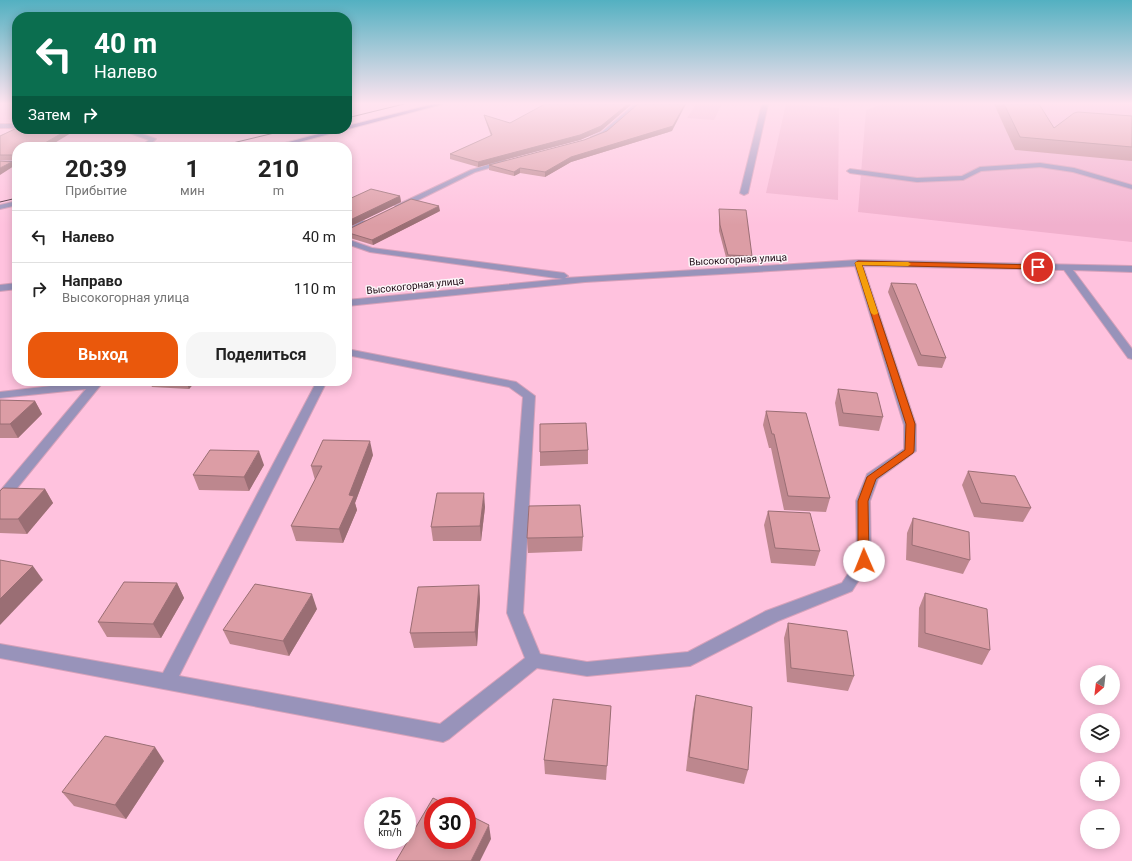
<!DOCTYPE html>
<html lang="ru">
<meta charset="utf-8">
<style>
body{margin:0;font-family:Roboto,sans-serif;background:#f6f6f6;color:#222;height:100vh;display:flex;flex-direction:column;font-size:15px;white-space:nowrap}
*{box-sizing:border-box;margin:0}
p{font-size:13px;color:#767676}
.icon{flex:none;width:22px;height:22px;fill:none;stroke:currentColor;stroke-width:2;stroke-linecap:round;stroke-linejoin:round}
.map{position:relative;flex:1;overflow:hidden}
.details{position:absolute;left:12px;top:142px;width:340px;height:244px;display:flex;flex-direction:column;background:#fff;border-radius:16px;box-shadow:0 2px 10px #0003}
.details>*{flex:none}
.guide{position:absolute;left:12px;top:12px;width:340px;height:122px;border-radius:16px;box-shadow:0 2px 10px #0003;background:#0b6e4f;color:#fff;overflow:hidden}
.needle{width:26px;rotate:208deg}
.fabs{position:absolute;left:1080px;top:665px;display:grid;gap:8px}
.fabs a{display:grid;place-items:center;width:40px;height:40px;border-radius:50%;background:#fff;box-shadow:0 2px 10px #0003;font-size:20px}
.speed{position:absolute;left:364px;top:797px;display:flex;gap:8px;font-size:20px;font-weight:700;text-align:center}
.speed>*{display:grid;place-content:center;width:52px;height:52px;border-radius:50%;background:#fff;box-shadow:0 2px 10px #0003;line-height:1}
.speed small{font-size:10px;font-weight:400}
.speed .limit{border:6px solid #d22;background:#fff;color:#111}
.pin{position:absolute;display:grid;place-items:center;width:34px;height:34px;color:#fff;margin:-17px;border:2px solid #fff;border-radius:50%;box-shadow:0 1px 4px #0007}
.me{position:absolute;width:44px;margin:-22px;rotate:359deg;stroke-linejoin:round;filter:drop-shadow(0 0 3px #0008)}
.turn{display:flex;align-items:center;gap:14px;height:84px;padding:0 16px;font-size:18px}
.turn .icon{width:52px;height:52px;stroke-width:2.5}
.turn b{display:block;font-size:28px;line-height:34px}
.then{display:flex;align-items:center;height:38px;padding:0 16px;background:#0003;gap:8px;font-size:15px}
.eta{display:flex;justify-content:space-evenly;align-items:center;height:68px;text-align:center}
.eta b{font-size:24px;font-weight:700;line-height:28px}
.action{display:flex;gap:8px;margin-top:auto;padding:8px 16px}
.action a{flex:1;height:46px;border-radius:16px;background:#ea580c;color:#fff;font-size:16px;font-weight:700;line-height:46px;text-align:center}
.action a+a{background:#f6f6f6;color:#222}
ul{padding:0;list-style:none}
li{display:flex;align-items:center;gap:12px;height:52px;padding:0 16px;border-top:1px solid #e0e0e0}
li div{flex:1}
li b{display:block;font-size:15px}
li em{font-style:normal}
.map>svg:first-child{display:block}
.built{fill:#f1b0cd}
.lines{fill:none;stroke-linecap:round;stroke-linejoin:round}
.minor-casing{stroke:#d6a1ba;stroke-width:2}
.major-casing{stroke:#d6a1ba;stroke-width:2}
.minor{fill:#9893ba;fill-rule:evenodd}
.major{fill:#65599f;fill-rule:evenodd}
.tram{stroke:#422734;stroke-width:1}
.wall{fill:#bd878e}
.shaded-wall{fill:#9a6e74}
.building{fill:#dc9da5;stroke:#9a6e74}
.route{fill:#ea580c;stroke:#983908}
.slow{fill:#f59e0b}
.labels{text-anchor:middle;stroke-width:3;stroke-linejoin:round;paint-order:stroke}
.far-street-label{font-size:10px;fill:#1e0a14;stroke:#fcf5f8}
</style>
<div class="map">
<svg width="1132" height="861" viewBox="0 0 1132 861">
<rect width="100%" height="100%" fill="#ffc2de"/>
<g class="built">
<polygon points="696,104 722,104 714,120 687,118"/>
<polygon points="786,104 839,108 838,200 766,193"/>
<polygon points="883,104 1132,104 1132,242 858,212 866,110"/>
</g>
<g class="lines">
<g class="minor-casing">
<g id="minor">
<path d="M635,104H640C631,114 604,140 591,139V137L602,132Z"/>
<polygon points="762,104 768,104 748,193 744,195 740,193"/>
<rect x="0" y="124" width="17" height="4"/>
<polygon points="119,129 128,129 156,139 147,147 140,147 149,140"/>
<polygon points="504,160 507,162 506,163 475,172 402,208 399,208 395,206 471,170"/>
<polygon points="1040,163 1074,168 1132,185 1132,189 1073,172 1040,167 981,171 963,180 917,182 850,173 847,171 850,169 917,178 962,176 980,167"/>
<polygon points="17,201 17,205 0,209 0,205"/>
<polygon points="362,221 368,221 369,223 347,234 347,229"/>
<polygon points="347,239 372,248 564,273 568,276 565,278 858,260 1132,266 1132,272 1073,270 1132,349 1132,359 1128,358 1064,270 863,266 916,425 916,451 878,479 870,501 871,561 852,591 778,621 690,666 587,676 537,668 449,739 443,742 0,658 0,644 163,673 317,381 327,381 179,676 440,724 525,658 507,613 523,397 509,387 347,355 347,349 516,382 535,396 523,613 540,654 587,662 688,652 766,611 842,583 857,560 856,501 866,477 867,474 904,449 904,425 855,266 585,282 347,306 347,300 563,279 370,252 347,244"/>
<polygon points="17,283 17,289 0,291 0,285"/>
<polygon points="93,381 104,381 5,503 0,505 0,491 86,389 0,398 0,392"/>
</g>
</g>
<g class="major-casing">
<g id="major">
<polygon points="434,104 443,104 280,147 270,147 337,129 347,129 347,126"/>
<rect x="0" y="161" width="17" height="4"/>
</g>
</g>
<use href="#minor" class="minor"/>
<use href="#major" class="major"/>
<g class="tram">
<polyline points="347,118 404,104"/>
<polyline points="285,133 302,129"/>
<polyline points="216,147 291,129"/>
<polyline points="0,202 17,198"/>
</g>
</g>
<g class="wall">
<polygon points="994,104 1039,104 1054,128 1132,116 1132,161 1015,150"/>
<polygon points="484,115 510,123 601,131 580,140 478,167 450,159 450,154 491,136 485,119"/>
<polygon points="76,130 17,147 17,161 17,160 0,160 0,136"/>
<polygon points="672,131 571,162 545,177 520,173 514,176 489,170 489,165"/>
<polygon points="400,196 401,202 349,227 347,226 347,200"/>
<polygon points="719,209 752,256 751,262 727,261 719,231"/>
<polygon points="440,211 373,245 350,238 349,233"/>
<polygon points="891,283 946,358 942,368 918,366 888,292"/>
<polygon points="149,381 196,381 189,389 152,387"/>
<polygon points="838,389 883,417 879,431 839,426 835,403"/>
<polygon points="0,400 35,401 42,414 18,438 0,438"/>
<polygon points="766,411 830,498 826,512 784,510 771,448 769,448 763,425"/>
<polygon points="540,424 588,450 588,464 540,466"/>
<polygon points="373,455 355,503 357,510 343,543 296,541 291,526 315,480 311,466"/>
<polygon points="264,465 249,491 199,490 193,475"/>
<polygon points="968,471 1031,508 1023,522 974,517 962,485"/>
<polygon points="45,489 53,503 27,534 0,533 0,491"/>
<polygon points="485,507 481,541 433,541 431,527"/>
<polygon points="768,511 820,551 815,566 771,563 764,525"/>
<polygon points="913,518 970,560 963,574 906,560 907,533"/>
<polygon points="583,537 582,551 528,553 527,538"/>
<polygon points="177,583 184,598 161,638 107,637 98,622"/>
<polygon points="479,585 480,599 477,646 414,648 410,633"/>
<polygon points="925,593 990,650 982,665 918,647 919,608"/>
<polygon points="317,609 289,656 230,644 223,630"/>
<polygon points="788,623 854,676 848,691 787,682 784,638"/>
<polygon points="696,695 748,770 744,784 686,771 693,710"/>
<polygon points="611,706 606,780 545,774 544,760"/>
<polygon points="164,761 126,819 74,806 62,792"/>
</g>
<g class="shaded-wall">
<polygon points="628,104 632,104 601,131 580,140 478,167 478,162"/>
<polygon points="685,104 686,104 672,131 571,162 545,177 545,172 571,157"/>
<polygon points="69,129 76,129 76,130 48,147 38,147"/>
<polygon points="12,162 14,166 0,175 0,168"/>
<polygon points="520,168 520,173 514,176 514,172"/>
<polygon points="400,196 401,202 349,227 348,221"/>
<polygon points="439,206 440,211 373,245 372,240"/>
<polygon points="186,381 196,381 189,389"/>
<polygon points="35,401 42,414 18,438 10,424"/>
<polygon points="370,441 373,455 355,503 357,510 343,543 339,529 349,495"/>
<polygon points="259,451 264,465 249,491 244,477"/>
<polygon points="45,489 53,503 27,534 18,519"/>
<polygon points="484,493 485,507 481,541 480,526"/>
<polygon points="33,566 43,580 0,625 0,599"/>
<polygon points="177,583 184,598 161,638 153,624"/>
<polygon points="479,585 480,599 477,646 475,632"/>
<polygon points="312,594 317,609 289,656 283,641"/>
<polygon points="155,747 164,761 126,819 115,805"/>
<polygon points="489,825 491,839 480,861 471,861"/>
</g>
<g class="building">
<polygon points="545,104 628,104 601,126 580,135 478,162 450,154 492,135 484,115 510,123"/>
<polygon points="638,104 685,104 673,126 571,157 545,172 520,168 514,172 489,165 584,140 607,131"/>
<polygon points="1004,104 1039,104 1054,128 1074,113 1078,112 1132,116 1132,147 1020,137"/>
<polygon points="17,128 17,129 69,129 38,147 17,147 17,159 16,159 15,155 0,155 0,136"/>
<polygon points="0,161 12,162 0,168"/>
<polygon points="371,189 400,196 348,221 347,221 347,200"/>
<polygon points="411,199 439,206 372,240 349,233 351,228"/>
<polygon points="719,209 746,210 752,256 728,255 720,225"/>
<polygon points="891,283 916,284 946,358 921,355"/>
<polygon points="838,389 877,393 883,417 843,413"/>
<polygon points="0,400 35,401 10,424 0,424"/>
<polygon points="766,411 806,413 830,498 788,496 774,434 772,434"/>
<polygon points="586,423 588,450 540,452 540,424"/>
<polygon points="323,440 370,441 349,495 354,496 339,529 291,526 322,466 311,466"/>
<polygon points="210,450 259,451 244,477 193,475"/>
<polygon points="968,471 1015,476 1031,508 981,503"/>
<polygon points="3,488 45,489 18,519 0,519 0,491"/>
<polygon points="437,493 484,493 480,526 431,527"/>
<polygon points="580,505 583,537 527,538 529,506"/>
<polygon points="768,511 810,513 820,551 775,548"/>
<polygon points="913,518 969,532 970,560 912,545"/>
<polygon points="0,560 33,566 0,599"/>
<polygon points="124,582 177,583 153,624 98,622"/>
<polygon points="255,584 312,594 283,641 223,630"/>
<polygon points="479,585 475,632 410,633 418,587"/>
<polygon points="925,593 987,609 990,650 925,633"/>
<polygon points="788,623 847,631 854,676 791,668"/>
<polygon points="696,695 752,707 748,770 689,757"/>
<polygon points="553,699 611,706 607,766 544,760"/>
<polygon points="105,736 155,747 115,805 62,792"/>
<polygon points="433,798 449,806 433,806 433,840 467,840 467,814 489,825 471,861 396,861"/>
</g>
<linearGradient id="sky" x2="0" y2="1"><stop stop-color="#53b0c1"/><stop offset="0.46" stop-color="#ffe4f0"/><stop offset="1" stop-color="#ffe4f0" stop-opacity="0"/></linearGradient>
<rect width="1132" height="225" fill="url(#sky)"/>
<polygon class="route" points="858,261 1038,265 1041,267 1038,269 862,265 915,424 914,451 913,453 876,479 868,501 869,561 868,564 864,565 860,564 858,561 858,501 867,477 905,450 906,424 855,263"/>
<polygon class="slow" points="856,262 908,262 911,264 908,266 862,265 878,313 877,314 874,315 871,313 855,263"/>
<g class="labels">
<g class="far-street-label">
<text transform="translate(738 259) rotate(-3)" y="4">Высокогорная улица</text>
<text transform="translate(415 285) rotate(-6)" y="4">Высокогорная улица</text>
</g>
</g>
</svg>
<div class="fabs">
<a><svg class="needle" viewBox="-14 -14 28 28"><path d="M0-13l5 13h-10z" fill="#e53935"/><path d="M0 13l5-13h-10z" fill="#767676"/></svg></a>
<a><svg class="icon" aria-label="layers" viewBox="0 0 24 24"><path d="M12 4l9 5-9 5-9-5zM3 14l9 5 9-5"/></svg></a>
<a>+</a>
<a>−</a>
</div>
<div class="speed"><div>25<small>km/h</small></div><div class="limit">30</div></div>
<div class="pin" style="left:1038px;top:267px;background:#d93025"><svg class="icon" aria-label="arrive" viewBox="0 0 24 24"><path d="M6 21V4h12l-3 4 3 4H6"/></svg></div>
<svg class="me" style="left:864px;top:561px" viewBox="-20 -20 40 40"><circle r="19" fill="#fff"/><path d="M0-13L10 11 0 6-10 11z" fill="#ea580c"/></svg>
<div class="guide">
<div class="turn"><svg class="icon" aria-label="left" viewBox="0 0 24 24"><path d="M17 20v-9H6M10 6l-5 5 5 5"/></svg><div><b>40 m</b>Налево</div></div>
<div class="then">Затем<svg class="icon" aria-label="right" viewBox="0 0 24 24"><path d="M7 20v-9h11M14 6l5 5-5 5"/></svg></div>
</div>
<section class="details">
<div class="eta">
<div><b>20:39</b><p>Прибытие</p></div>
<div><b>1</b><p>мин</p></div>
<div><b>210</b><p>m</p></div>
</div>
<ul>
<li><svg class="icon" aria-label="left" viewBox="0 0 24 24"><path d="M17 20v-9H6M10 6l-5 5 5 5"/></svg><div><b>Налево</b></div><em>40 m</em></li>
<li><svg class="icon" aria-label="right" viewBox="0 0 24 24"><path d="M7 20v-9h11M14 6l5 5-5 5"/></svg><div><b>Направо</b><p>Высокогорная улица</p></div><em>110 m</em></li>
</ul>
<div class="action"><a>Выход</a><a>Поделиться</a></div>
</section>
</div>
